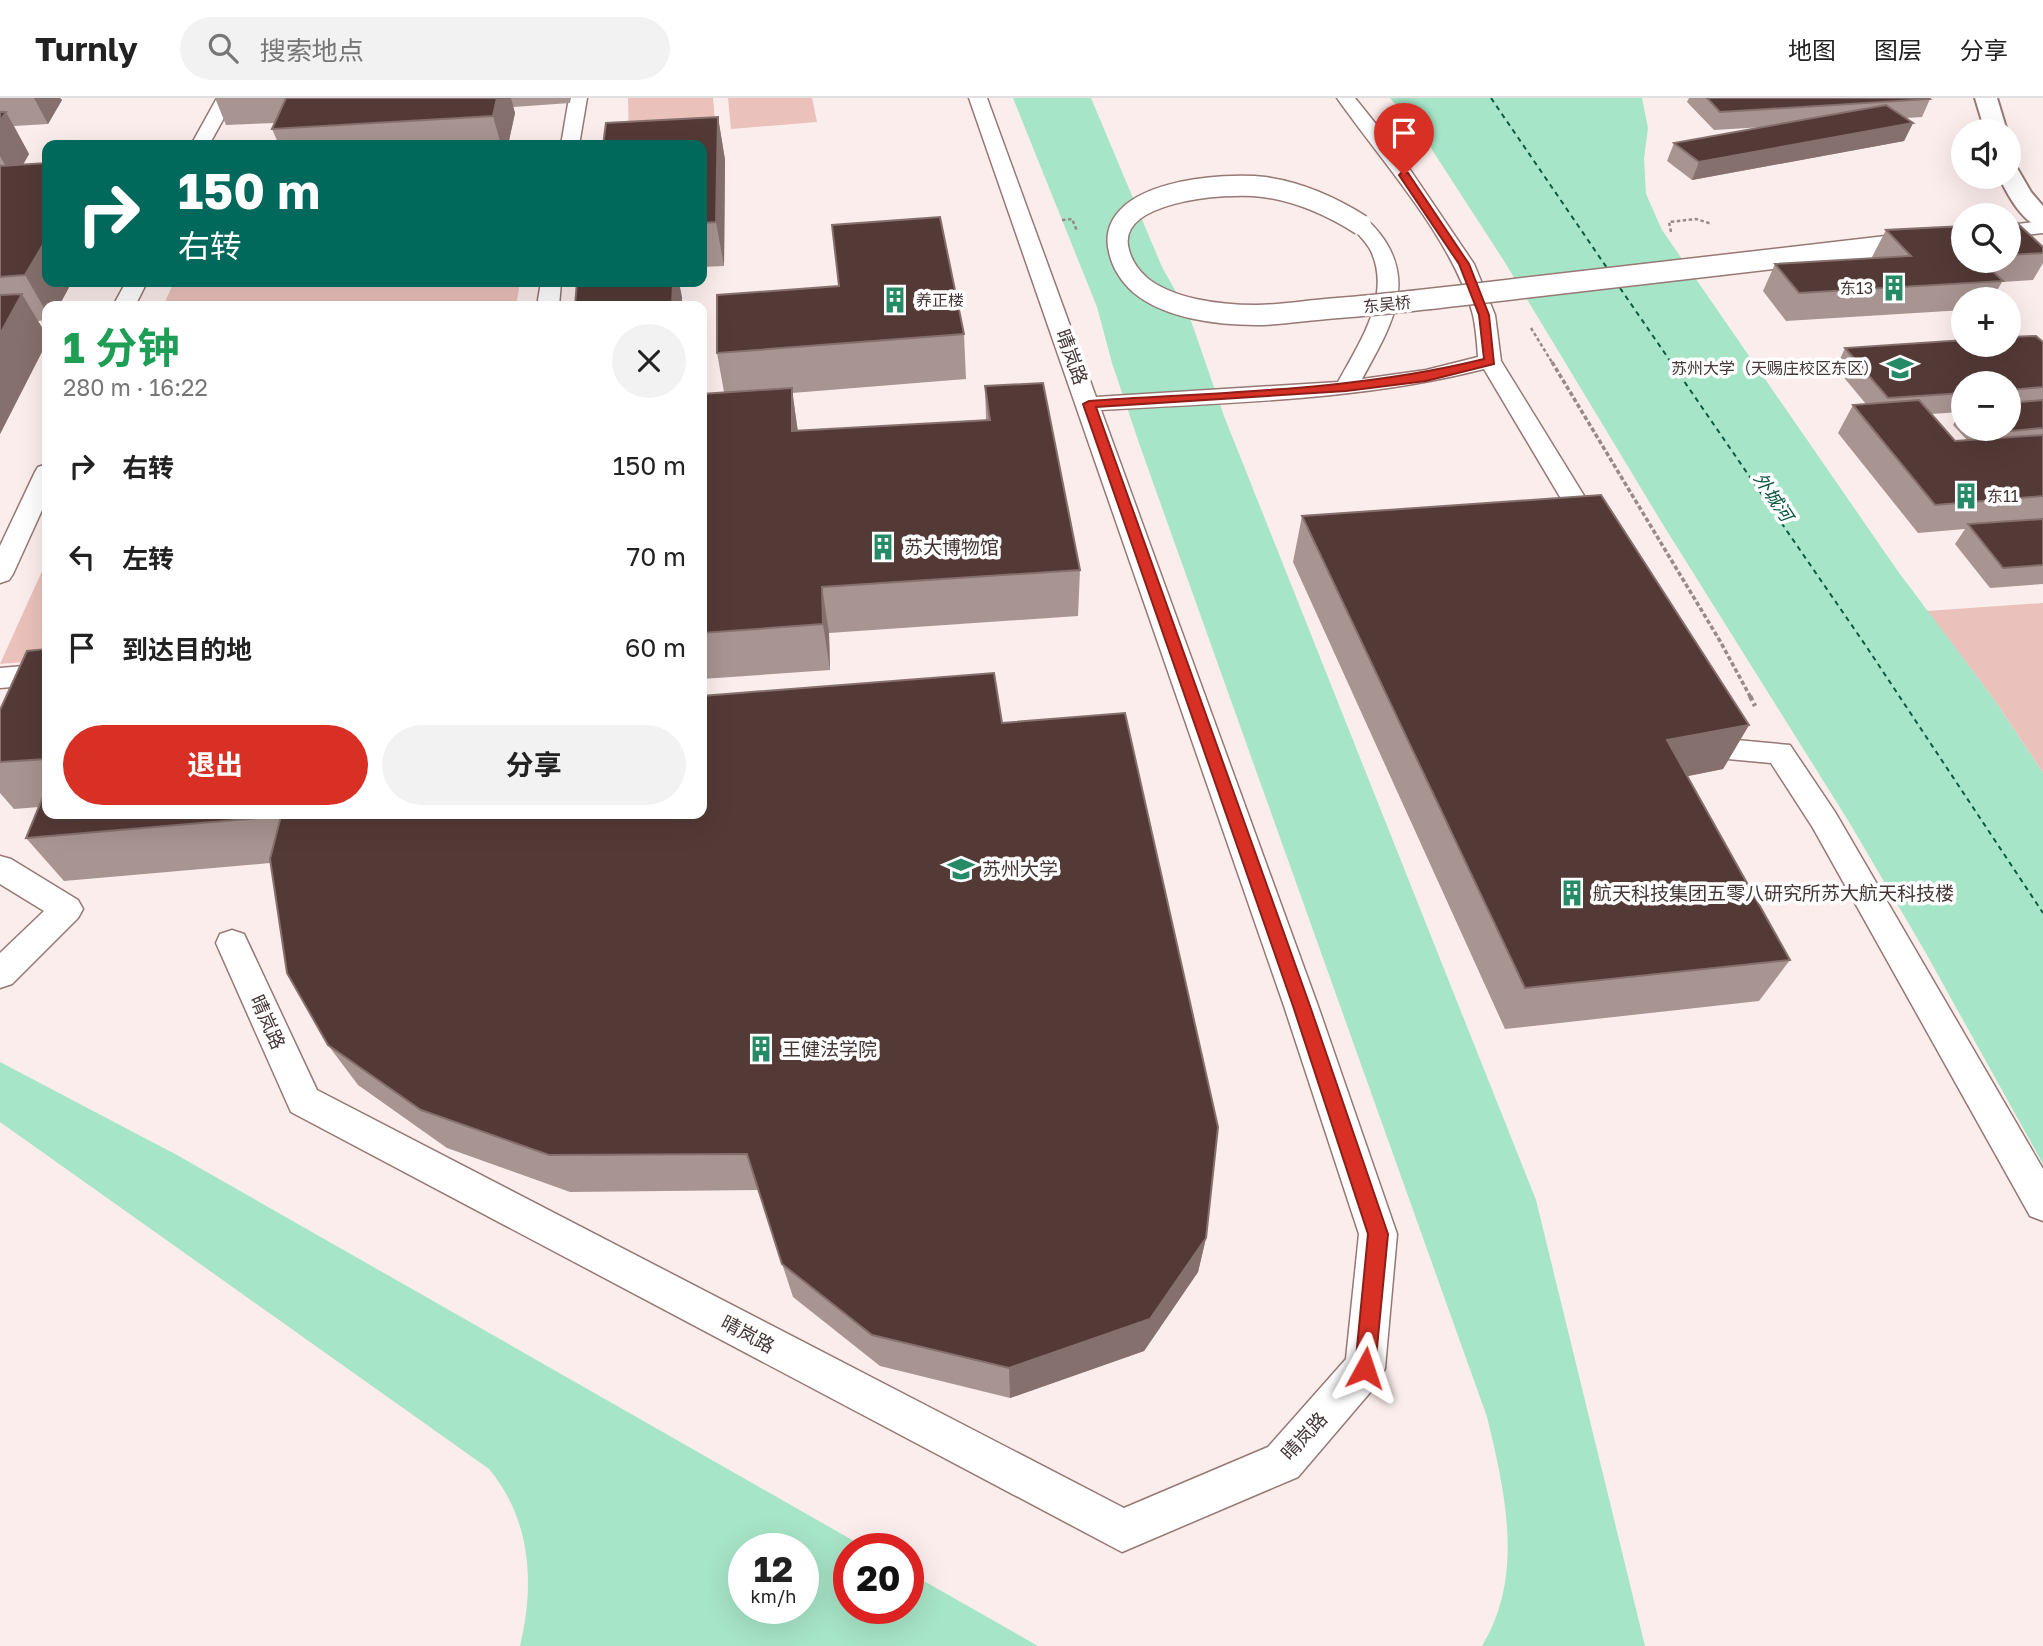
<!DOCTYPE html>
<html lang="zh">
<meta charset="utf-8">
<style>
body{margin:0;font-family:"Golos Text","Noto Sans SC",sans-serif;background:#f2f2f2;color:#222;height:100vh;display:flex;flex-direction:column;font-size:26px;white-space:nowrap}
*{box-sizing:border-box;margin:0}
p{font-size:23px;color:#767676}
.icon{flex:none;width:38px;height:38px;fill:none;stroke:currentColor;stroke-width:2;stroke-linecap:round;stroke-linejoin:round}
.map{position:relative;flex:1;overflow:hidden}
.details{position:absolute;left:42px;top:203px;width:665px;height:518px;display:flex;flex-direction:column;background:#fff;border-radius:14px;box-shadow:0 7px 28px #0002}
.details>*{flex:none}
.hud{position:absolute;left:42px;top:42px;width:665px;height:147px;border-radius:14px;box-shadow:0 7px 28px #0002;background:#00695c;color:#fff;overflow:hidden}
.controls{position:absolute;left:1951px;top:21px;display:grid;gap:14px}
.controls a{display:grid;place-items:center;width:70px;height:70px;border-radius:50%;background:#fff;box-shadow:0 7px 28px #0002;font-size:35px}
.speed{position:absolute;left:728px;top:1435px;display:flex;gap:14px;font-size:35px;font-weight:700;text-align:center}
.speed>*{display:grid;place-content:center;width:91px;height:91px;border-radius:50%;background:#fff;box-shadow:0 7px 28px #0002;line-height:1}
.speed small{font-size:18px;font-weight:400}
.speed .limit{border:10px solid #d22;background:#fff;color:#111}
.pin{position:absolute;display:grid;place-items:center;width:60px;height:60px;color:#fff;margin:-72px -30px;border-radius:50% 50% 50% 0;rotate:-45deg;box-shadow:0 0 7px #0007}
.pin .icon{rotate:45deg}
.me{position:absolute;width:77px;margin:-38px;rotate:5deg;stroke-linejoin:round;filter:drop-shadow(0 0 5px #0008)}
.turn{display:flex;align-items:center;gap:24px;height:147px;padding:0 21px;font-size:32px}
.turn .icon{width:91px;height:91px;stroke-width:2.5}
.turn b{display:block;font-size:49px;line-height:60px}
.round{display:grid;place-items:center;flex:none;width:74px;height:74px;border-radius:37px;background:#f2f2f2}
.overview{display:flex;align-items:center;justify-content:space-between;height:119px;padding:0 21px}
h1{font-size:42px;font-weight:700;line-height:52px;color:#1e9e55}
.action{display:flex;gap:14px;margin-top:auto;padding:14px 21px}
.action a{flex:1;height:80px;border-radius:42px;background:#d93025;color:#fff;font-size:28px;font-weight:700;line-height:80px;text-align:center}
.action a+a{background:#f2f2f2;color:#222}
ul{padding:0;list-style:none}
li{display:flex;align-items:center;gap:21px;height:91px;padding:0 21px}
li div{flex:1}
li b{display:block;font-size:26px}
li em{font-style:normal}
header{display:flex;align-items:center;gap:42px;box-sizing:border-box;height:98px;padding:0 35px;background:#fff;border-bottom:2px solid #e0e0e0}
header strong{font-size:33px}
nav{display:flex;gap:38px;margin-inline-start:auto;font-size:24px}
.search{width:490px;height:63px;background:#f2f2f2;display:flex;align-items:center;gap:18px;box-sizing:border-box;padding:0 24px;border-radius:38px;color:#767676;font-size:26px}
.map>svg:first-child{display:block}
.green{fill:#ebc1bb}
.water{fill:#a7e5c8;fill-rule:evenodd}
.lines{fill:none;stroke-linecap:round;stroke-linejoin:round}
.ferry{stroke:#0c5a40;stroke-width:2;stroke-dasharray:5 4.5;stroke-linecap:butt}
.lane-casing{stroke:#967875;stroke-width:3}
.secondary-casing{stroke:#967875;stroke-width:4}
.path-far2{stroke:#978a88;stroke-width:2.5;stroke-dasharray:3.5 2.5;stroke-linecap:butt}
.path-far1{stroke:#978a88;stroke-width:3.5;stroke-dasharray:4.5 2.5;stroke-linecap:butt}
.path{stroke:#978a88;stroke-width:4.5;stroke-dasharray:5 3.5;stroke-linecap:butt}
.lane{fill:#fff;fill-rule:evenodd}
.secondary{fill:#fff;fill-rule:evenodd}
.lane-bridge-casing{stroke:#967875;stroke-width:23;stroke-linecap:butt}
.lane-bridge{stroke:#fff;stroke-width:20}
.wall{fill:#a89491;fill-rule:evenodd}
.shaded-wall{fill:#86706d}
.building{fill:#543a37;stroke:#86706d;stroke-width:2}
.route{fill:#d93025;stroke:#8d1f18;stroke-width:2}
.labels{text-anchor:middle;stroke-width:7;stroke-linejoin:round;paint-order:stroke}
.far-poi-label{font-size:16px;fill:#443736;stroke:#fefefe;text-anchor:end}
.far-street-label{font-size:16px;fill:#443736;stroke:#fefefe}
.far-water-label{font-size:18px;font-style:italic;fill:#0c5a40;stroke:#fefefe}
.street-label{font-size:19px;fill:#443736;stroke:#fefefe}
.poi-label{font-size:19px;fill:#443736;stroke:#fefefe;text-anchor:start}
</style>
<header>
<strong>Turnly</strong>
<div class="search"><svg class="icon" aria-label="search" viewBox="0 0 24 24"><circle cx="10" cy="10" r="6"/><path d="M15 15l6 6"/></svg>搜索地点</div>
<nav><a>地图</a><a>图层</a><a>分享</a></nav>
</header>
<div class="map">
<svg width="2043" height="1548" viewBox="0 0 2043 1548">
<rect width="100%" height="100%" fill="#fbedeb"/>
<g class="green">
<polygon points="628,0 713,0 716,33 629,40"/>
<polygon points="728,0 812,0 817,24 731,31"/>
<polygon points="174,184 520,184 516,208 163,208"/>
<polygon points="47,462 47,562 0,566"/>
<polygon points="2043,505 2043,675 1993,600 1927,513"/>
</g>
<g class="water">
<path d="M1013,0H1091L1162,169L1189,217L1224,318L1536,1102L1645,1548H1482C1525,1478 1505,1393 1487,1319L1140,348L1112,265L1097,209Z"/>
<polygon points="1390,0 1642,0 1648,30 1644,61 1646,96 1662,132 1897,472 1993,600 2043,675 2043,1066 1923,850 1849,724 1662,425 1504,163 1427,44"/>
<path d="M0,964L177,1057L868,1451H849V1510H908V1474L1038,1548H520C535,1486 531,1421 489,1371L0,1024ZM744,1451H803V1510H744Z"/>
</g>
<g class="lines">
<g class="ferry">
<polyline points="1491,0 1607,170"/>
<polyline points="1620,190 1866,548 2043,815"/>
</g>
<g class="lane-casing">
<g id="lane">
<polygon points="217,0 235,0 209,47 191,47"/>
<polygon points="569,0 587,0 579,47 561,47"/>
<path d="M969,0H987L1096,299L1338,284C1359,245 1392,198 1371,153C1366,143 1357,136 1351,127L1354,123C1367,119 1372,126 1380,136C1419,186 1388,233 1362,281L1426,272L1478,259C1477,245 1476,230 1473,217C1454,142 1381,63 1337,0H1355L1396,51L1474,166L1495,217L1501,263L1607,435L1603,441L1594,443L1585,441L1484,271C1359,303 1229,304 1101,312L1318,908L1397,1136L1385,1270L1379,1284L1298,1379L1122,1454L291,1014L216,845L220,836L232,832L244,836L317,992L1124,1410L1268,1349L1346,1261L1359,1136L1284,908Z"/>
<polygon points="2043,123 2043,135 2009,139 2009,127"/>
<polygon points="126,184 147,184 135,208 113,208"/>
<polygon points="541,184 561,184 559,208 537,208"/>
<polygon points="47,366 47,401 13,476 9,482 0,485 0,448 35,374 38,369"/>
<polygon points="47,566 47,586 0,590 0,570"/>
<polygon points="1709,613 1719,616 1736,642 1790,647 1835,714 2043,1071 2043,1123 2030,1118 1813,730 1771,665 1717,660 1695,623 1699,616"/>
<polygon points="0,758 11,761 78,802 83,811 78,820 12,886 0,890 0,855 44,813 0,786"/>
</g>
</g>
<g class="secondary-casing">
<g id="secondary">
<polygon points="1975,0 1997,0 2007,33 1985,33"/>
<path d="M2009,68L2017,70L2031,94L2043,108V130C2022,125 2008,97 1999,79H2009Z"/>
</g>
</g>
<g class="path-far2">
<polyline points="1062,122 1072,121 1077,133"/>
<polyline points="1671,134 1669,124 1696,121 1712,126"/>
<polyline points="1531,230 1553,266"/>
</g>
<polyline class="path-far1" points="1552,264 1720,543 1751,600"/>
<polyline class="path" points="1750,598 1755,608"/>
<use href="#lane" class="lane"/>
<use href="#secondary" class="secondary"/>
<g class="lane-bridge-casing">
<path id="lane-bridge" d="M1361,127C1331,108 1300,94 1264,89C1227,84 1103,92 1119,153C1122,166 1130,178 1140,187C1169,211 1219,217 1256,217C1279,217 1303,213 1326,211C1392,206 1458,198 1523,190C1670,173 1817,156 1964,139"/>
</g>
<use href="#lane-bridge" class="lane-bridge"/>
</g>
<g class="wall">
<polygon points="0,0 60,0 62,2 48,26 14,28 29,56 23,67 47,208 47,222 38,223 47,238 47,244 0,336"/>
<polygon points="215,0 571,0 570,5 513,9 515,15 508,47 279,47 272,31 275,25 226,27"/>
<polygon points="1689,0 1929,0 1930,1 1922,19 1906,20 1913,25 1904,43 1692,82 1667,63 1674,45 1764,29 1714,32 1687,4"/>
<polygon points="718,19 725,62 724,168 702,169 702,47"/>
<polygon points="2009,125 2043,149 2043,165 2033,182 2002,184 1992,201 1964,201 1964,212 1786,223 1763,193 1775,166 1873,160 1872,159 1886,132 1964,163 2009,163"/>
<polygon points="964,236 966,281 792,295 798,333 986,322 985,288 1080,472 1078,518 829,535 830,572 702,581 702,296 724,294 717,255"/>
<path d="M2043,244V486L1990,490L1955,446L1965,431L1918,435L1838,335L1853,307L1866,306L1836,270L1845,250ZM1964,285H2009V331H1964ZM1961,314L1953,327L1967,342L1955,343L1931,316Z"/>
<polygon points="1302,418 1749,627 1723,671 1687,678 1790,862 1759,903 1505,931 1293,464"/>
<polygon points="47,551 47,716 1002,625 1206,1140 1198,1174 1144,1253 1010,1300 880,1268 793,1199 758,1092 570,1094 447,1050 358,987 328,947 270,765 64,783 26,740 39,709 14,711 0,695 0,612"/>
</g>
<g class="shaded-wall">
<polygon points="34,0 60,0 62,2 48,26"/>
<polygon points="497,0 511,0 515,15 508,47 501,47 493,18"/>
<polygon points="6,14 29,56 14,82 0,58 0,23"/>
<polygon points="718,19 725,62 724,168 716,124"/>
<polygon points="1913,25 1904,43 1692,82 1699,64"/>
<polygon points="47,140 47,184 72,184 59,208 47,208 47,215 25,177"/>
<polygon points="673,184 679,184 682,199 682,208 672,208"/>
<polygon points="22,196 47,238 47,244 0,336 0,236"/>
<polygon points="792,290 798,336 792,333"/>
<polygon points="822,489 829,535 830,572 823,526"/>
<polygon points="1749,627 1723,671 1644,687 1667,642"/>
<polygon points="1206,1140 1198,1174 1144,1253 1010,1300 1009,1270"/>
</g>
<g class="building">
<polygon points="286,0 497,0 493,18 272,31"/>
<polygon points="1707,0 1929,0 1930,1 1720,14"/>
<polygon points="1886,7 1913,25 1699,64 1674,45"/>
<polygon points="0,14 6,14 0,23"/>
<polygon points="718,19 716,124 702,125 702,47 603,47 606,25"/>
<polygon points="47,65 47,140 25,177 0,179 0,68"/>
<polygon points="940,119 964,236 717,255 717,197 839,188 832,127"/>
<polygon points="2009,125 2017,125 2043,149 2043,155 2009,157"/>
<polygon points="1964,128 1964,163 1982,163 2003,183 1799,195 1775,166 1911,158 1886,132"/>
<polygon points="577,184 673,184 672,208 575,208"/>
<polygon points="22,196 0,236 0,197"/>
<polygon points="2036,238 2043,244 2043,289 2009,292 2009,285 1964,285 1964,295 1888,300 1845,250 1964,242 1964,247 2009,247 2009,239"/>
<polygon points="1043,285 1080,472 822,489 823,526 702,535 702,296 792,290 792,333 990,322 985,288"/>
<polygon points="1919,302 1955,343 2043,337 2043,398 1935,407 1853,307"/>
<polygon points="2043,302 2043,330 1990,335 1987,331 2009,331 2009,305"/>
<polygon points="1601,397 1749,627 1667,642 1790,862 1525,890 1302,418"/>
<polygon points="2043,421 2043,467 2003,470 1968,426"/>
<polygon points="47,551 47,661 0,664 0,612 27,553"/>
<polygon points="994,575 1002,625 1125,615 1218,1029 1206,1140 1150,1221 1009,1270 872,1237 782,1166 747,1056 549,1057 421,1012 328,947 287,875 270,761 281,718 26,740 47,689 47,716 702,716 702,598"/>
</g>
<path class="route" d="M1401,75H1408L1469,166L1489,217L1494,266L1426,283L1346,293L1096,309L1310,908L1388,1136L1375,1270L1372,1277L1365,1280L1358,1277L1355,1270L1368,1136L1293,908L1083,306L1089,303C1221,294 1355,293 1484,261L1479,217L1459,166L1399,77Z"/>
<defs>
<g id="building-bare" transform="scale(2.1)"><path d="M-4-6H4V6H1V3H-1V6H-4ZM-2.5-4.3h1.7v1.8h-1.7ZM.8-4.3h1.7v1.8H.8ZM-2.5-1h1.7V.8h-1.7ZM.8-1h1.7V.8H.8Z" fill="#258b66" stroke="#fefefe" stroke-width="2.5" paint-order="stroke"/></g>
<g id="university-bare" transform="scale(2.1)"><path d="M0-5L7-2L0 1L-7-2ZM-4 1L0 2.5L4 1V4Q0 6-4 4Z" fill="#258b66" stroke="#fefefe" stroke-width="2.5" paint-order="stroke"/></g>
</defs>
<g fill-rule="evenodd">
<use href="#building-bare" x="1894" y="190"/>
<use href="#building-bare" x="895" y="202"/>
<use href="#university-bare" x="1900" y="270"/>
<use href="#building-bare" x="1966" y="398"/>
<use href="#building-bare" x="883" y="449"/>
<use href="#university-bare" x="961" y="771"/>
<use href="#building-bare" x="1572" y="795"/>
<use href="#building-bare" x="761" y="951"/>
</g>
<g class="labels">
<g class="far-poi-label">
<text x="1873" y="196">东13</text>
<text x="916" y="208" text-anchor="start">养正楼</text>
<text x="1879" y="276">苏州大学（天赐庄校区东区）</text>
<text x="1987" y="404" text-anchor="start">东11</text>
</g>
<g class="far-street-label">
<text transform="translate(1387 206) rotate(-6)" y="6">东吴桥</text>
</g>
<g class="far-water-label">
<text transform="translate(1773 399) rotate(56)" y="6">外城河</text>
</g>
<g class="street-label">
<text transform="translate(1072 259) rotate(70)" y="7">晴岚路</text>
<text transform="translate(268 924) rotate(66)" y="7">晴岚路</text>
<text transform="translate(748 1236) rotate(28)" y="7">晴岚路</text>
<text transform="translate(1304 1338) rotate(-47)" y="7">晴岚路</text>
</g>
<g class="poi-label">
<text x="904" y="456">苏大博物馆</text>
<text x="982" y="778">苏州大学</text>
<text x="1593" y="802">航天科技集团五零八研究所苏大航天科技楼</text>
<text x="782" y="958">王健法学院</text>
</g>
</g>
</svg>
<div class="controls">
<a><svg class="icon" aria-label="sound" viewBox="0 0 24 24"><path d="M4 9h4l5-4v14l-5-4H4zM17 9q2 3 0 6"/></svg></a>
<a><svg class="icon" aria-label="search" viewBox="0 0 24 24"><circle cx="10" cy="10" r="6"/><path d="M15 15l6 6"/></svg></a>
<a>+</a>
<a>−</a>
</div>
<div class="speed"><div>12<small>km/h</small></div><div class="limit">20</div></div>
<div class="pin" style="left:1404px;top:77px;background:#d93025"><svg class="icon" aria-label="arrive" viewBox="0 0 24 24"><path d="M6 21V4h12l-3 4 3 4H6"/></svg></div>
<svg class="me" style="left:1365px;top:1270px" viewBox="-20 -20 40 40"><path d="M0-17L14 15 0 8-14 15z" fill="#d93025" stroke="#fff" stroke-width="4"/></svg>
<div class="hud">
<div class="turn"><svg class="icon" aria-label="right" viewBox="0 0 24 24"><path d="M7 20v-9h11M14 6l5 5-5 5"/></svg><div><b>150 m</b>右转</div></div>
</div>
<section class="details">
<div class="overview"><div><h1>1 分钟</h1><p>280 m · 16:22</p></div><a class="round"><svg class="icon" aria-label="close" viewBox="0 0 24 24"><path d="M6 6l12 12M18 6L6 18"/></svg></a></div>
<ul>
<li><svg class="icon" aria-label="right" viewBox="0 0 24 24"><path d="M7 20v-9h11M14 6l5 5-5 5"/></svg><div><b>右转</b></div><em>150 m</em></li>
<li><svg class="icon" aria-label="left" viewBox="0 0 24 24"><path d="M17 20v-9H6M10 6l-5 5 5 5"/></svg><div><b>左转</b></div><em>70 m</em></li>
<li><svg class="icon" aria-label="arrive" viewBox="0 0 24 24"><path d="M6 21V4h12l-3 4 3 4H6"/></svg><div><b>到达目的地</b></div><em>60 m</em></li>
</ul>
<div class="action"><a>退出</a><a>分享</a></div>
</section>
</div>
